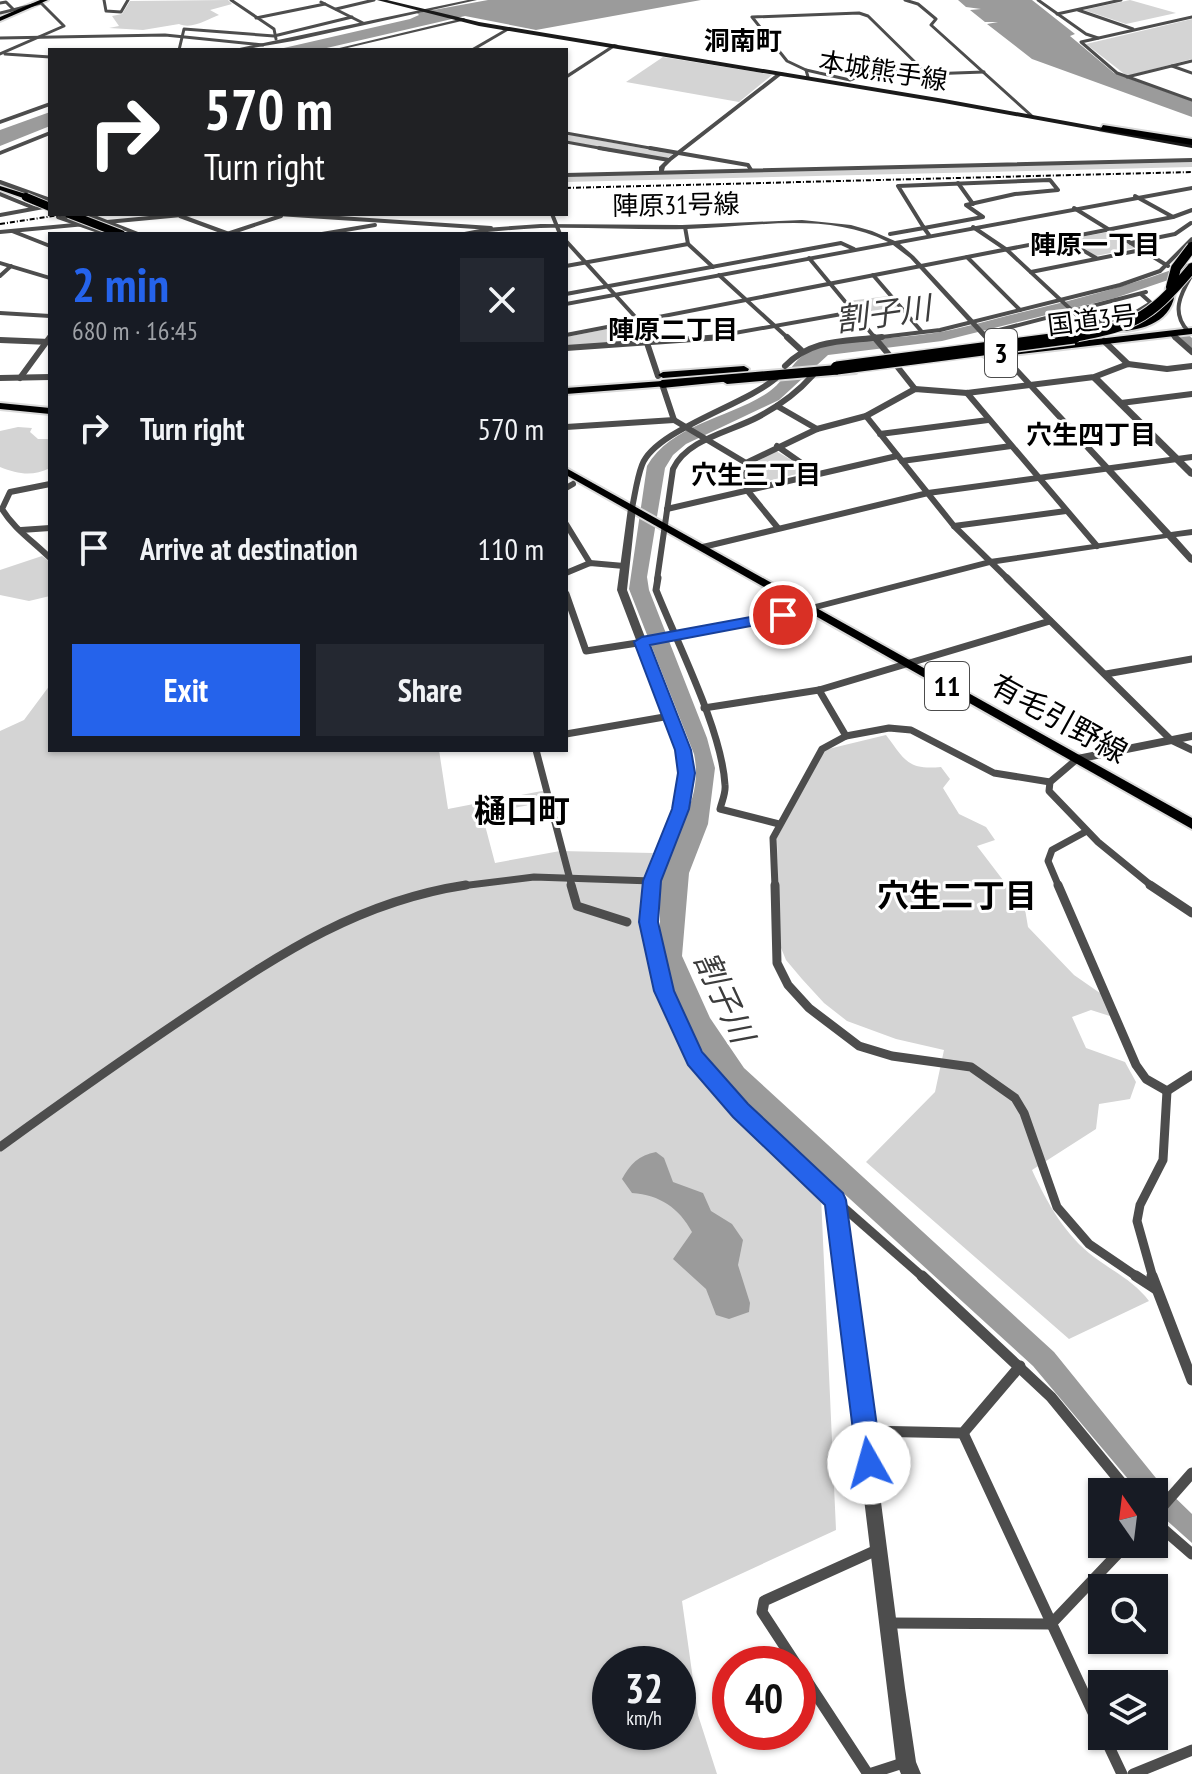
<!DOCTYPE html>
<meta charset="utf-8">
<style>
body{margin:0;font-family:"PT Sans Narrow","Noto Sans JP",sans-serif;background:#242831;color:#f1f3f6;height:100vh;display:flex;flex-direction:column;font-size:30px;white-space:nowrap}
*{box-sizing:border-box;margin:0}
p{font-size:26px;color:#9ea1a6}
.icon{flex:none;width:44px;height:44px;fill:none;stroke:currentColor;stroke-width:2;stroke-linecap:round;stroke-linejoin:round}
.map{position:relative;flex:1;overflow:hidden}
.drawer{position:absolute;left:48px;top:232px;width:520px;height:520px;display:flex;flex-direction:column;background:#171b24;border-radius:0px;box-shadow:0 2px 6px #0004}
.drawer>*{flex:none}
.guide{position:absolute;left:48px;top:48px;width:520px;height:168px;border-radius:0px;box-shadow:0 2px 6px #0004;background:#202124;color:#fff;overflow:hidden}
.needle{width:52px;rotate:346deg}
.controls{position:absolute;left:1088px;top:1478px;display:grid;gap:16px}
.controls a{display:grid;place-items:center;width:80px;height:80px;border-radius:0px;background:#171b24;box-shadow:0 2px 6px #0004;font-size:40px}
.speed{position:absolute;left:592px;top:1646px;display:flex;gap:16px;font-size:40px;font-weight:700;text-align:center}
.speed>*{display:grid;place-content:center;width:104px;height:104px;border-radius:50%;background:#171b24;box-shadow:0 2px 6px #0004;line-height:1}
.speed small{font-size:20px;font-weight:400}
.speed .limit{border:12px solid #d22;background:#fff;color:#111}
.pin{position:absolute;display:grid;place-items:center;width:68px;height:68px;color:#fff;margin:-34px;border:4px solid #fff;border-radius:50%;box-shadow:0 2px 8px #0007}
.me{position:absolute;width:88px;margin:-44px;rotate:353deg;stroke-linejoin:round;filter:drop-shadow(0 0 6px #0008)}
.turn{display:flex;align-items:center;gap:28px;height:168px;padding:0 24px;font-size:36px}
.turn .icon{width:104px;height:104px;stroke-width:2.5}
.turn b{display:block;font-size:56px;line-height:68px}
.round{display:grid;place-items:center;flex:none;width:84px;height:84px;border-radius:0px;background:#242831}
.overview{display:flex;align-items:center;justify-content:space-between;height:136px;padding:0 24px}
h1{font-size:48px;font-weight:800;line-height:60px;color:#2563eb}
.cta{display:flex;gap:16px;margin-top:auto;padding:16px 24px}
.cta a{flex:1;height:92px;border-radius:0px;background:#2563eb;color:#fff;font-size:32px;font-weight:800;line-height:92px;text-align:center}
.cta a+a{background:#242831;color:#f1f3f6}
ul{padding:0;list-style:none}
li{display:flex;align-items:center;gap:24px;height:120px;padding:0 24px}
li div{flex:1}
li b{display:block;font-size:30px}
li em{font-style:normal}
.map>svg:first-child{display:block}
.green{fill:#d4d4d4;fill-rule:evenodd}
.water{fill:#9b9b9b}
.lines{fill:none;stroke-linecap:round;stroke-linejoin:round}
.river{fill:#9b9b9b;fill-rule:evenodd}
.primary-casing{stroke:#dbdbdb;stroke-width:4}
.trunk-casing{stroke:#dbdbdb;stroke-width:4}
.motorway-casing{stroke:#dbdbdb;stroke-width:4}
.minor-far5{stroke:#4d4d4d;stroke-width:3}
.minor-far4{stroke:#4d4d4d;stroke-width:4}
.minor-far3{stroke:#4d4d4d;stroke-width:6}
.minor-far2{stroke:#4d4d4d;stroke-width:7}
.minor-far1{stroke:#4d4d4d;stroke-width:9}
.minor{stroke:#4d4d4d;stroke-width:11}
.tertiary{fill:#4d4d4d;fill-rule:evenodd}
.secondary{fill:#1a1a1a;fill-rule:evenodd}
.primary{fill:#000;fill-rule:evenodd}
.trunk{fill:#000;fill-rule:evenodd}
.motorway{fill:#000;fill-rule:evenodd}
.rail{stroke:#000;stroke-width:2;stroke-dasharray:5 2 1 2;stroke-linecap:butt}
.primary-bridge-casing{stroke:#dbdbdb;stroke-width:10;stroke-linecap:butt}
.motorway-bridge-far1-casing{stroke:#dbdbdb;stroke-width:12;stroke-linecap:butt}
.motorway-bridge-casing{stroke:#dbdbdb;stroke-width:16;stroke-linecap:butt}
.primary-bridge{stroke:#000;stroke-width:8}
.motorway-bridge-far1{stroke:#000;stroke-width:10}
.motorway-bridge{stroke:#000;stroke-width:13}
.route{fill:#2563eb;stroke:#184099;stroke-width:2}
.labels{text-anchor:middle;stroke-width:6;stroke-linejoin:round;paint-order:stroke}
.far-neighbourhood-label{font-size:26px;font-weight:bold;fill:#000;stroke:#fff}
.far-street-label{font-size:26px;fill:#000;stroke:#fff}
.shield{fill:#fff;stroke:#4c4c4c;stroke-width:2}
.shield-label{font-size:28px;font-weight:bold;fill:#000}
.street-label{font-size:30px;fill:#000;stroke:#fff}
.water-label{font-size:32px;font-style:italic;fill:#3c3c3c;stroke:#fff}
.neighbourhood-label{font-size:32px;font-weight:bold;fill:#000;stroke:#fff}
</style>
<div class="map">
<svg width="1192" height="1774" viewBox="0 0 1192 1774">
<rect width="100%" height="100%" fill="#fff"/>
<g class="green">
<path d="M228,0L232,4L210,10L219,15C209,18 193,30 179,24L143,30L109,28L119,26L112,16L122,14L130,1Z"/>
<polygon points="1130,0 1176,13 1126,24 1084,10"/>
<polygon points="1192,19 1192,59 1127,76 1086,44"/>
<polygon points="663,57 769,74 772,75 739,102 626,82"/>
<polygon points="566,134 673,154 666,159 566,141"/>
<polygon points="1192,161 1192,167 566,182 566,176"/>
<polygon points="1108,232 1135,248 1096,256 1070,239"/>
<polygon points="888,296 901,311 860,315 848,301"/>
<polygon points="633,324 636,325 642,340 566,347 566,337"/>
<path d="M18,427L32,428L30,432L38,439H50V468C32,477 18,474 0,467V431Z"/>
<path d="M776,451L810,471L750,485C749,463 758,460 776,451Z"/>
<polygon points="42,556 50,562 50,596 29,601 0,595 0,570"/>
<path d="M50,685V750H439L448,809L547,790L551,801L482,814L495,863L560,851L653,853C626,925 656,1023 703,1081C738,1123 782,1159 821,1196L836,1530L682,1601L698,1715L717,1774H0V731L24,720ZM610,1664H678V1732H610Z"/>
<path d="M886,735C905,760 907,770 941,767L950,779L943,788L959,814L986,827L995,840L977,846L1025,909L1028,927L1074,975L1110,1000L1113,1017L1091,1010L1072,1017L1086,1048L1125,1062L1136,1082L1130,1099L1099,1104L1096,1129L1032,1170C1047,1203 1065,1235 1094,1257C1114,1272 1134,1281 1149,1301L1069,1339L866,1162L935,1092L944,1050L896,1039L847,1021L824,1003L802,979L786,960L779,943L777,838L824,750Z"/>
</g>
<g class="water">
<polygon points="488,0 701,0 536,30 465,16 318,50 275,50 410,19 419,15 417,13"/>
<polygon points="958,0 1032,0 1075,34 1070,36 1114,73 1192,101 1192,117 1032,59 987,24 998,22 985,22 970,10 981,9 966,7"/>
<polygon points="50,112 50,126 0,146 0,130"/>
<path d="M1192,262V272L1115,298L942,341L828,355L779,400L686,444L673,455L665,468L647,577L649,590L707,738L715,768L708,824L689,873L682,956L710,1018L744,1068L1054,1352L1160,1483L1192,1514V1543L1154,1509V1492H1139L1033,1366L735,1094C705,1059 671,1007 661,961C658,948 660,932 660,918C659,901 659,880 665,863C679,826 703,796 694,754L629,589L647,466C672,423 732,418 770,391C789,377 794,354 819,347C856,338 896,339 934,333C964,328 993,319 1023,312C1081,298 1137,284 1192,262Z"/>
<path d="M656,1152L664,1158L673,1182L703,1193L711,1211L732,1224L743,1240L738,1265L750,1303L749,1312L729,1319L716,1315L706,1289L673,1259L692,1232C679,1208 660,1195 632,1193L622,1179C630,1164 639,1155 656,1152Z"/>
</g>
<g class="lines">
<polygon class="river" points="1178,333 1186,333 1192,338 1192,349 1178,339"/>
<g class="primary-casing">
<g id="primary">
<polygon points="0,186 29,195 30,197 26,199 0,190"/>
<polygon points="566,468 1192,818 1192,829 566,475"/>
</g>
</g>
<g class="trunk-casing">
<g id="trunk">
<polygon points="40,0 48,0 0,21 0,17"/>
<polygon points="1192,328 1192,334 986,358 981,355 986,352"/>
<polygon points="744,366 749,369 748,371 663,378 658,375 663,372"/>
<polygon points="852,368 856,369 856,373 727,384 722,381 727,378"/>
<polygon points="676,380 681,383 680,385 566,394 566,388"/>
<polygon points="0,403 50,408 50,414 0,409"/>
</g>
</g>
<g class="motorway-casing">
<g id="motorway">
<polygon points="1103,125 1192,139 1192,145 1100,130"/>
<path d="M1166,288L1175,290C1174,323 1138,333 1109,331V327C1125,323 1151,323 1161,308C1165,302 1165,294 1166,288Z"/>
<polygon points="837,365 843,368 841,370 662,388 656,384 662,380"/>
</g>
</g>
<g class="minor-far5">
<polyline points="104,0 106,11 121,12 128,0"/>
<polyline points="231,0 274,29 276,39"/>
<polyline points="905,0 918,4 936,19 931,25 1033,117"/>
<polyline points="1038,0 1086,34 1098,38"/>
<polyline points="321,2 363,23"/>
<polyline points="0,3 6,2 13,9"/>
<polyline points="336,9 374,0"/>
<polyline points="1078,10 1133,29"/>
<polyline points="0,13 41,3 64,26 0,54"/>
<polyline points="1057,14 1121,0"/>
<polyline points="1192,17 1081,42 1117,73 1192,100"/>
<polyline points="256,18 325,4"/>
<polyline points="0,38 165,35 263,45"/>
<polyline points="179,50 184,29 274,36 352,17"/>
<polyline points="5,54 50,57"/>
<polyline points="1172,66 1192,73"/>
<polyline points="806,70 850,80 872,71 919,68"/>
<polyline points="808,77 806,70 787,61 752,17 859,13 868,16 927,74 984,72"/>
<polyline points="1127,77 1192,61"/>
<polyline points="566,133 661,150"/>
<polyline points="566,142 610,150"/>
</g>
<g class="minor-far4">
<polyline points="599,148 669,160"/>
<polyline points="650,148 748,165 751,170"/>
<polyline points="566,175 1192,160"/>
<polygon points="1050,180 1058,190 1015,194 966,205 983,217 924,228 898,186"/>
<polyline points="0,182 50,200"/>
<polyline points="958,183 973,204"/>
<polyline points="0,194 34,208"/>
<polyline points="1135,196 1173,217"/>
<polyline points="1074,208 1168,266"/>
<polyline points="84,214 58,217 107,234"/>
<polyline points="87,214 138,234"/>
<polyline points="278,214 491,228"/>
<polyline points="552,214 560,234"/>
<polyline points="0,215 49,206"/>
<polyline points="180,216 229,234"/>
<polyline points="685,227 688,244 713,267"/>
<polyline points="973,227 1007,250 1095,332"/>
<polyline points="924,228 929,235"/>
<polyline points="12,231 50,246"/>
<polyline points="0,232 192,214"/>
<polyline points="227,234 281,216"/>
<polyline points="322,234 375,225"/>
<polyline points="890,234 924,228"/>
<polyline points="1064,239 1096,258"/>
<polyline points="566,241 639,321 645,339"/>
<polyline points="1131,243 1175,234 1191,223"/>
<polyline points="967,257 1020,310"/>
<polyline points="809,258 876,339"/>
<polyline points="566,266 688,244"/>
<polyline points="1031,272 1141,250"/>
<polyline points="719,275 789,339"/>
<polyline points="873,275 922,332"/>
<polyline points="0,276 11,266"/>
<polyline points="566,294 841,243 854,249"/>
<polyline points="0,313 50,316"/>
<polyline points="1086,323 1125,319 1151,303 1141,294"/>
<path d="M1188,331C1171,313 1180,295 1191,276"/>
<polyline points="1170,333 1177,339"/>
<polyline points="984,334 1146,292"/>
<polyline points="566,335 1173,217 1192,210"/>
<polyline points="701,339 853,312"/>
<polyline points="865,339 940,330 1120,285 1160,271 1192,239"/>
</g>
<g class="minor-far3">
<polyline points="645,337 658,376"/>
<polyline points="787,337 801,350"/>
<polyline points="874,337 890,356"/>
<polyline points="1175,337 1192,352"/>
<polyline points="0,340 50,342"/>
<polyline points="1104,341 1128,364"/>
<polyline points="566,348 722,337"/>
<polyline points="896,365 915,389"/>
<path d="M785,366C813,338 844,342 882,337"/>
<polyline points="0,378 50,377"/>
<polyline points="20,378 50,337"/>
<polyline points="662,384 674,420 746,463"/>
<polyline points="967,393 1097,546"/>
<polyline points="1121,403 1192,394"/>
<polyline points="777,406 817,429"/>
<polyline points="866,416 954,526 1009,580"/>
<polyline points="566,427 674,420"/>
<polyline points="880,434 988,420"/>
<polyline points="777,446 817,474"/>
<polyline points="902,461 1011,446"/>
<path d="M50,484L10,492L2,509C14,529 33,541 50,558"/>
<polyline points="566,488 573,484"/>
<path d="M632,508C635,494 637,478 642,465C655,430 745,405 776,378"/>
<polyline points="667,509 897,456"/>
<polyline points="566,524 590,563"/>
<polyline points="954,526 1066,511"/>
<polyline points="778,528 747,490 746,463 817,429 866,416 915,389 967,393 1094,377 1128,364 1167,369 1192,366"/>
<polyline points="21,530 50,528"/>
<polyline points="703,547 928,493 1192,457"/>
<polyline points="566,573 590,563 624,566"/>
<path d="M657,580L673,469C687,439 730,432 758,417C779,406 797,393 813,375"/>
</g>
<g class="minor-far2">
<path d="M658,578L656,590C677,643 722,730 725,785C726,793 722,801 720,809L779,824"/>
<polyline points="1007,578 1171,740 1192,750"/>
<polyline points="566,594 586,651 676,637"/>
<polyline points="1106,674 1192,659"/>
<polyline points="819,690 846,736"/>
<polyline points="704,708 819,690 1050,621"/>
<polyline points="566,734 670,716"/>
<polyline points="536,750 572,887"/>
<polyline points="1077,759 1050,782 1049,791 1098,842 1153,887"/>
<polyline points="453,887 534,877 652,881"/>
<polyline points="775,887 773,838 822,749 846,736 889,728 911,730 994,773 1050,782"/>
<polyline points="1059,887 1048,861 1052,850 1085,832"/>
</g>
<g class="minor-far1">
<polyline points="571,885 577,906 627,922"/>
<polyline points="775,885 777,963 788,985 809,1008 859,1046 892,1056 971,1067 1015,1098 1024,1113 1057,1207 1089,1244 1139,1278"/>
<polyline points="1058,885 1136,1065 1146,1079 1167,1091"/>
<polyline points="1150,885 1192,913"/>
<polyline points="1167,1091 1192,1075"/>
<path d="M0,1147C65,1100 130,1054 196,1010C283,952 360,901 466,885"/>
<polyline points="835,1200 924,1278"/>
<polyline points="1153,1278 1137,1221 1140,1205 1163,1160 1167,1091"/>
</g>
<g class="minor">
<polyline points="922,1276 1051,1397 1129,1492"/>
<polyline points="1136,1276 1156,1289"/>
<polyline points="1152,1276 1192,1380"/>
<polyline points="866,1431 963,1433 1020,1366"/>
<polyline points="963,1433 1102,1732"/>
<polyline points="1154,1516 1192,1473"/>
<polyline points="1154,1521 1192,1554"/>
<polyline points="889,1623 1051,1624 1127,1544"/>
<polyline points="796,1664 762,1612 764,1601 879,1549"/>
<polyline points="798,1667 868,1774"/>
<polyline points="1104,1736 1122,1774"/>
<polyline points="869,1774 906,1762"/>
<polyline points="1133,1774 1192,1750"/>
</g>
<g class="tertiary">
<polygon points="468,0 477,0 293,41 241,50 230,50"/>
<polygon points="464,18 466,20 339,50 331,50"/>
<polygon points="507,28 511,29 475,50 469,50"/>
<polygon points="614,44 618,45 566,79 566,75"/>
<polygon points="779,72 784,73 671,161 665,167 663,174 659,174 659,167 667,159"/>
<polygon points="50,102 50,106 0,124 0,120"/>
<polygon points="50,131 50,135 0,155 0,151"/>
<path d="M1192,186V190L900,244L914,256L1171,532L1192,529V535L1176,537L1192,555V563L1189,562L1167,538L990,565L757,625L676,640L671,637L672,635L757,619L990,559L1163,534L910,258L893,245L566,306V302L888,242C827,211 753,227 687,229C638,230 589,227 540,228C511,229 482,234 454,234L485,228L541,224L682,225L802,220L851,225L872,231L895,241Z"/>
<polygon points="0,261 50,276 50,280 0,265"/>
<polygon points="1091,375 1097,375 1192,469 1192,477 1189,476 1091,379"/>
<polygon points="632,505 636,508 627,590 688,750 692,773 687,809 658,881 655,922 660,954 670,991 700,1055 745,1107 840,1195 842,1200 905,1688 916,1762 921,1774 901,1774 896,1762 828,1203 735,1115 690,1063 658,991 648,954 643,922 646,881 675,809 680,773 678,750 617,590 628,508"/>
<polygon points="1192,732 1192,740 1077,763 1072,759 1077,755"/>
</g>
<polygon class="secondary" points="377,0 387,0 479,22 944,99 1192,144 1192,148 944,103 479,26"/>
<use href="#primary" class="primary"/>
<use href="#trunk" class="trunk"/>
<use href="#motorway" class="motorway"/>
<g class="rail">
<polyline points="566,188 1192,172"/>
<polyline points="0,224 67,214"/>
</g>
<g class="primary-bridge-casing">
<g id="primary-bridge">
<polyline points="26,197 50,207"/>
<polyline points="69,214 121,234"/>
</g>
</g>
<g class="motorway-bridge-far1-casing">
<g id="motorway-bridge-far1">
<polyline points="1171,287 1176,268 1192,247"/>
<path d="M1063,339C1132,326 1146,323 1192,268"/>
</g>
</g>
<g class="motorway-bridge-casing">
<polyline id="motorway-bridge" points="837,368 1074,337"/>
</g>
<use href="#primary-bridge" class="primary-bridge"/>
<use href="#motorway-bridge-far1" class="motorway-bridge-far1"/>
<use href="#motorway-bridge" class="motorway-bridge"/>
</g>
<polygon class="route" points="783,611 791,615 788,619 650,645 691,750 695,773 689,809 661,881 658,922 674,991 702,1052 748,1104 843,1193 846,1200 882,1463 878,1472 869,1476 860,1472 857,1463 825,1205 733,1117 688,1065 654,991 639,922 643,881 672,809 678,773 675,750 634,642 642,637"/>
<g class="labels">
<g class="far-neighbourhood-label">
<text x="743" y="50">洞南町</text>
<text x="1095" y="254">陣原一丁目</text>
<text x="673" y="339">陣原二丁目</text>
<text x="1091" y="444">穴生四丁目</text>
<text x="756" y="484">穴生三丁目</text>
</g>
<g class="far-street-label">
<text transform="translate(883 71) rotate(9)" y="9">本城熊手線</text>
<text transform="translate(676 205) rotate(-1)" y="9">陣原31号線</text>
<text transform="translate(1092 320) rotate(-7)" y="9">国道3号</text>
</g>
<g class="shield">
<rect x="985" y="329" width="32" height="48" rx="6"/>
<rect x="925" y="662" width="44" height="48" rx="6"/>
</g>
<g class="shield-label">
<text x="1001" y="363">3</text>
<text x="947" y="696">11</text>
</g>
<g class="street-label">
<text transform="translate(1059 719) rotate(29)" y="10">有毛引野線</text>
</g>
<g class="water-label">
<text transform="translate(883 314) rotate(-8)" y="11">割子川</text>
<text transform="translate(724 997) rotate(65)" y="11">割子川</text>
</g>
<g class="neighbourhood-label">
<text x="522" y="822">樋口町</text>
<text x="957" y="907">穴生二丁目</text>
</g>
</g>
</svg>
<div class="controls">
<a><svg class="needle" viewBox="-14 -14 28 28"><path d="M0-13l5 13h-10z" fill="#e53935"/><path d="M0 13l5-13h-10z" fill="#9ea1a6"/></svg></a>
<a><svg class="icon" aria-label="search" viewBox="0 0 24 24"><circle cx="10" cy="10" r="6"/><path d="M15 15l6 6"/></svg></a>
<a><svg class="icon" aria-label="layers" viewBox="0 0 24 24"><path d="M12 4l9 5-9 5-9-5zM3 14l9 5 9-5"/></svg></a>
</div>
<div class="speed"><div>32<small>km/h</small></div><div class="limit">40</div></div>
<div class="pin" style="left:783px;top:615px;background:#d93025"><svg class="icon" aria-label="arrive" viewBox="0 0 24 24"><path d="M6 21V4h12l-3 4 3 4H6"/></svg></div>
<svg class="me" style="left:869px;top:1463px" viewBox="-20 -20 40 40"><circle r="19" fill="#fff"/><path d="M0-13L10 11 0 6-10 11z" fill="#2563eb"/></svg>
<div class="guide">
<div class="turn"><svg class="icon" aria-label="right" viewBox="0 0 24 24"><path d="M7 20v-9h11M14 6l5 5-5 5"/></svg><div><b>570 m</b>Turn right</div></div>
</div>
<section class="drawer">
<div class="overview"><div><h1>2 min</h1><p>680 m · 16:45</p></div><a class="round"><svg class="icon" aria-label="close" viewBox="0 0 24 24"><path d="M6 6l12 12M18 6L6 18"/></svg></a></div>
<ul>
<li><svg class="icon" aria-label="right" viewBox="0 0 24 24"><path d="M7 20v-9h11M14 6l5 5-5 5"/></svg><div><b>Turn right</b></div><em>570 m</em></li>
<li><svg class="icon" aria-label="arrive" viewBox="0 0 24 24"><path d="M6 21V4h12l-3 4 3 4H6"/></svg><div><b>Arrive at destination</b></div><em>110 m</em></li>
</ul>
<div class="cta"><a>Exit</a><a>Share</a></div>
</section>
</div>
